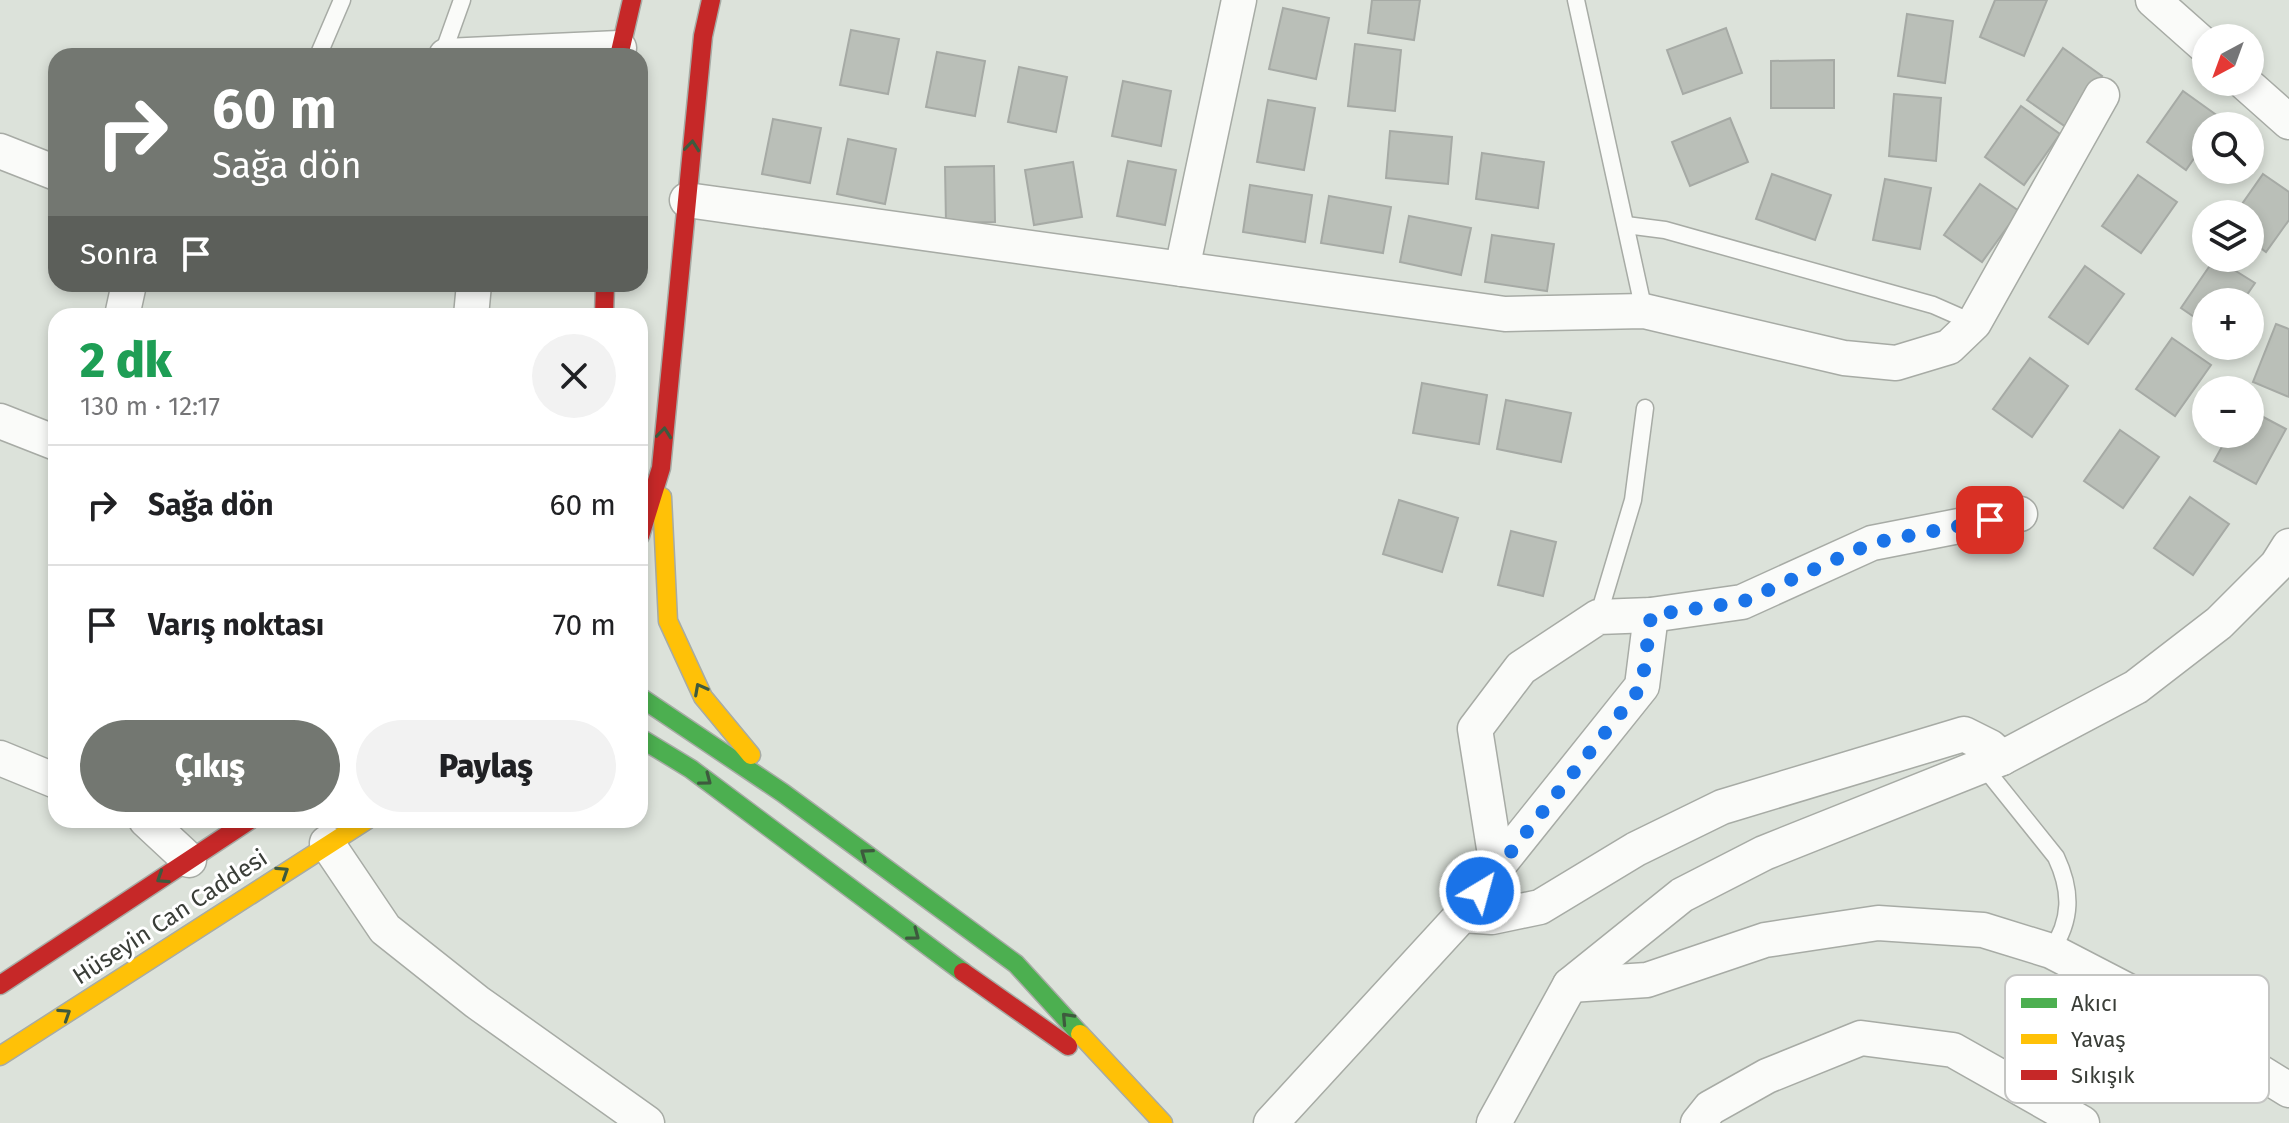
<!DOCTYPE html>
<html lang="tr">
<meta charset="utf-8">
<style>
body{margin:0;font-family:"Fira Sans",sans-serif;background:#f2f2f2;color:#202124;height:100vh;display:flex;flex-direction:column;font-size:30px;white-space:nowrap}
*{box-sizing:border-box;margin:0}
p{font-size:26px;color:#757577}
.icon{flex:none;width:44px;height:44px;fill:none;stroke:currentColor;stroke-width:2;stroke-linecap:round;stroke-linejoin:round}
.map{position:relative;flex:1;overflow:hidden}
.details{position:absolute;left:48px;top:308px;width:600px;height:520px;display:flex;flex-direction:column;background:#fff;border-radius:24px;box-shadow:0 4px 12px #0003}
.details>*{flex:none}
.banner{position:absolute;left:48px;top:48px;width:600px;height:244px;border-radius:24px;box-shadow:0 4px 12px #0003;background:#737771;color:#fff;overflow:hidden}
.needle{width:52px;rotate:221deg}
.tools{position:absolute;left:2192px;top:24px;display:grid;gap:16px}
.tools a{display:grid;place-items:center;width:72px;height:72px;border-radius:50%;background:#fff;box-shadow:0 4px 12px #0003;font-size:40px}
.pin{position:absolute;display:grid;place-items:center;width:68px;height:68px;color:#fff;margin:-34px;border-radius:16px;box-shadow:0 4px 12px #0006}
.me{position:absolute;width:88px;margin:-44px;rotate:37deg;stroke-linejoin:round;filter:drop-shadow(0 0 6px #0008)}
.turn{display:flex;align-items:center;gap:28px;height:168px;padding:0 32px;font-size:36px}
.turn .icon{width:104px;height:104px;stroke-width:2.5}
.turn b{display:block;font-size:56px;line-height:68px}
.then{display:flex;align-items:center;height:76px;padding:0 32px;background:#0003;gap:16px;font-size:30px}
.round{display:grid;place-items:center;flex:none;width:84px;height:84px;border-radius:42px;background:#f2f2f2}
.head{display:flex;align-items:center;justify-content:space-between;height:136px;padding:0 32px}
h1{font-size:48px;font-weight:800;line-height:60px;color:#1e9e55}
.cta{display:flex;gap:16px;margin-top:auto;padding:16px 32px}
.cta a{flex:1;height:92px;border-radius:48px;background:#737771;color:#fff;font-size:32px;font-weight:800;line-height:92px;text-align:center}
.cta a+a{background:#f2f2f2;color:#202124}
ul{padding:0;list-style:none}
li{display:flex;align-items:center;gap:24px;height:120px;padding:0 32px;border-top:2px solid #e0e0e0}
li div{flex:1}
li b{display:block;font-size:30px}
li em{font-style:normal}
.map>svg:first-child{display:block}
.building{fill:#babfb8;stroke:#a6aaa5;stroke-width:2}
.lines{fill:none;stroke-linecap:round;stroke-linejoin:round}
.lane-casing{stroke:#a7aba5;stroke-width:19}
.street-casing{stroke:#a7aba5;stroke-width:37}
.fast-casing{stroke:#a7aba5;stroke-width:21}
.slow-casing{stroke:#a7aba5;stroke-width:21}
.jam-casing{stroke:#a7aba5;stroke-width:21}
.lane{stroke:#fafbf9;stroke-width:16}
.street{stroke:#fafbf9;stroke-width:34}
.fast{stroke:#4caf50;stroke-width:18}
.slow{stroke:#ffc107;stroke-width:18}
.jam{stroke:#c62828;stroke-width:18}
.oneway{stroke:#3e5a3e}
.route{stroke:#1a73e8;stroke-width:14;stroke-dasharray:0 25.2}
.labels{text-anchor:middle;stroke-width:6;stroke-linejoin:round;paint-order:stroke}
.street-label{font-size:24px;fill:#3a3e38;stroke:#fff}
.key{fill:#fff;stroke:#c4c5c3;stroke-width:2}
.key-label{font-size:22px;fill:#3a3e38}
</style>
<div class="map">
<svg width="2289" height="1123" viewBox="0 0 2289 1123">
<rect width="100%" height="100%" fill="#dce2da"/>
<g class="building">
<polygon points="1372,0 1420,0 1414,40 1368,33"/>
<polygon points="1995,0 2047,0 2024,56 1980,37"/>
<polygon points="1283,8 1329,18 1316,79 1269,69"/>
<polygon points="1907,14 1953,21 1945,83 1898,76"/>
<polygon points="1726,28 1742,73 1683,94 1667,50"/>
<polygon points="851,30 899,39 888,94 840,85"/>
<polygon points="1355,44 1401,50 1395,111 1348,106"/>
<polygon points="2063,48 2102,76 2066,127 2027,100"/>
<polygon points="937,52 985,61 975,116 926,107"/>
<polygon points="1834,60 1834,108 1771,108 1771,61"/>
<polygon points="1019,67 1067,77 1056,132 1008,122"/>
<polygon points="1123,81 1171,91 1161,146 1112,136"/>
<polygon points="2183,91 2222,119 2217,126 2206,126 2206,141 2186,170 2147,142"/>
<polygon points="1894,94 1941,98 1936,161 1889,156"/>
<polygon points="1268,100 1315,108 1304,170 1257,162"/>
<polygon points="2021,106 2060,134 2024,185 1985,157"/>
<polygon points="1730,118 1748,162 1690,186 1672,142"/>
<polygon points="773,119 821,128 810,183 762,174"/>
<polygon points="1390,131 1452,137 1448,184 1386,178"/>
<polygon points="848,139 896,149 885,204 837,194"/>
<polygon points="1482,153 1544,162 1538,208 1476,199"/>
<polygon points="1128,161 1176,170 1165,225 1117,216"/>
<polygon points="1073,162 1082,217 1034,225 1025,170"/>
<polygon points="994,166 995,222 946,223 945,167"/>
<polygon points="1772,174 1831,195 1815,240 1756,219"/>
<polygon points="2263,174 2289,192 2289,220 2266,252 2250,240 2250,214 2235,214"/>
<polygon points="2138,175 2177,202 2141,253 2102,226"/>
<polygon points="1885,179 1931,188 1920,249 1873,240"/>
<polygon points="1980,184 2019,211 1982,262 1944,235"/>
<polygon points="1250,185 1312,195 1305,242 1243,232"/>
<polygon points="1329,196 1391,207 1383,253 1321,243"/>
<polygon points="1409,216 1471,228 1461,275 1400,262"/>
<polygon points="1492,235 1554,244 1547,291 1485,282"/>
<polygon points="2215,258 2255,283 2242,302 2206,302 2206,325 2181,308"/>
<polygon points="2085,266 2124,294 2088,344 2049,317"/>
<polygon points="2276,324 2289,329 2289,397 2253,382"/>
<polygon points="2172,338 2211,365 2175,416 2136,389"/>
<polygon points="2030,358 2068,386 2032,437 1993,409"/>
<polygon points="1422,383 1487,395 1479,444 1413,433"/>
<polygon points="1506,400 1571,413 1561,462 1497,449"/>
<polygon points="2250,410 2286,429 2256,484 2214,461 2229,434 2250,434"/>
<polygon points="2120,430 2159,457 2123,508 2084,481"/>
<polygon points="2190,497 2229,524 2193,575 2154,548"/>
<polygon points="1399,500 1458,518 1442,572 1383,554"/>
<polygon points="1511,531 1556,542 1543,596 1498,585"/>
</g>
<g class="lines">
<g class="lane-casing">
<g id="lane">
<polyline points="1576,0 1644,311"/>
<polyline points="318,56 342,0"/>
<polyline points="442,56 462,0"/>
<polyline points="1626,225 1665,230 1933,305 1974,323"/>
<polyline points="1598,617 1633,500 1645,408"/>
<path d="M1983,766L2056,857C2072,891 2072,920 2051,951"/>
</g>
</g>
<g class="street-casing">
<g id="street">
<polyline points="2153,0 2206,47"/>
<polyline points="446,56 619,48"/>
<polyline points="2244,82 2289,122"/>
<polyline points="0,151 56,173"/>
<polyline points="687,200 1505,314 1644,311 1844,358 1896,363 1949,347 1974,323 2102,95"/>
<polyline points="1182,269 1239,0"/>
<polyline points="122,316 129,284"/>
<polyline points="471,316 474,284"/>
<polyline points="0,421 56,443"/>
<polyline points="0,758 56,781"/>
<polyline points="146,820 189,860"/>
<polyline points="327,843 385,929 477,1002 647,1123"/>
<polyline points="1497,867 1642,686 1651,615"/>
<polyline points="1462,915 1492,917 1540,907 1636,849 1722,807 1964,734 1990,747 2002,758"/>
<polyline points="1570,985 1647,980 1765,940 1878,923 1983,930 2051,951 2132,993 2289,1090"/>
<polyline points="1271,1123 1462,915 1497,867 1475,729 1521,668 1598,617 1651,615 1742,602 1872,543 2020,514"/>
<polyline points="1494,1123 1570,985 1682,895 1764,853 2002,758 2136,687 2219,623 2277,565 2289,546"/>
<polyline points="1698,1123 1710,1108 1767,1076 1861,1038 1953,1050 2082,1123"/>
</g>
</g>
<g class="fast-casing">
<g id="fast">
<polyline points="640,697 783,793 1016,964 1080,1034"/>
<polyline points="640,738 691,769 963,972"/>
</g>
</g>
<g class="slow-casing">
<g id="slow">
<polyline points="662,497 668,621 703,697 751,755"/>
<polyline points="1080,1034 1163,1123"/>
<polyline points="0,1056 367,820"/>
</g>
</g>
<g class="jam-casing">
<g id="jam">
<polyline points="619,56 632,0"/>
<polyline points="604,316 605,284"/>
<polyline points="640,536 661,468 703,36 711,0"/>
<polyline points="963,972 1068,1046"/>
<polyline points="0,985 250,820"/>
</g>
</g>
<use href="#lane" class="lane"/>
<use href="#street" class="street"/>
<use href="#fast" class="fast"/>
<use href="#slow" class="slow"/>
<use href="#jam" class="jam"/>
</g>
<defs><path id="oneway-chevron" d="M-2-3.5L2.5 0L-2 3.5" fill="none" stroke-width="1.6" stroke-linecap="round" stroke-linejoin="round" transform="scale(2)"/></defs>
<g class="oneway">
<use href="#oneway-chevron" transform="translate(692 146) rotate(-84)"/>
<use href="#oneway-chevron" transform="translate(664 433) rotate(-84)"/>
<use href="#oneway-chevron" transform="translate(700 689) rotate(-118)"/>
<use href="#oneway-chevron" transform="translate(706 780) rotate(37)"/>
<use href="#oneway-chevron" transform="translate(866 854) rotate(-144)"/>
<use href="#oneway-chevron" transform="translate(283 872) rotate(-33)"/>
<use href="#oneway-chevron" transform="translate(162 878) rotate(147)"/>
<use href="#oneway-chevron" transform="translate(914 935) rotate(37)"/>
<use href="#oneway-chevron" transform="translate(65 1014) rotate(-33)"/>
<use href="#oneway-chevron" transform="translate(1067 1018) rotate(-133)"/>
</g>
<g class="lines">
<polyline class="route" points="1480,891 1642,686 1651,615 1742,602 1872,543 1990,520"/>
</g>
<g class="labels">
<g class="street-label">
<text transform="translate(170 917) rotate(-33)" y="8">Hüseyin Can Caddesi</text>
</g>
</g>
<rect x="2005" y="975" width="264" height="128" rx="12" class="key"/>
<rect x="2021" y="998" width="36" height="10" fill="#4caf50"/>
<rect x="2021" y="1034" width="36" height="10" fill="#ffc107"/>
<rect x="2021" y="1070" width="36" height="10" fill="#c62828"/>
<g class="key-label">
<text x="2071" y="1011">Akıcı</text>
<text x="2071" y="1047">Yavaş</text>
<text x="2071" y="1083">Sıkışık</text>
</g>
</svg>
<div class="tools">
<a><svg class="needle" viewBox="-14 -14 28 28"><path d="M0-13l5 13h-10z" fill="#e53935"/><path d="M0 13l5-13h-10z" fill="#757577"/></svg></a>
<a><svg class="icon" aria-label="search" viewBox="0 0 24 24"><circle cx="10" cy="10" r="6"/><path d="M15 15l6 6"/></svg></a>
<a><svg class="icon" aria-label="layers" viewBox="0 0 24 24"><path d="M12 4l9 5-9 5-9-5zM3 14l9 5 9-5"/></svg></a>
<a>+</a>
<a>−</a>
</div>
<div class="pin" style="left:1990px;top:520px;background:#d93025"><svg class="icon" aria-label="arrive" viewBox="0 0 24 24"><path d="M6 21V4h12l-3 4 3 4H6"/></svg></div>
<svg class="me" style="left:1480px;top:891px" viewBox="-20 -20 40 40"><circle r="17" fill="#1a73e8" stroke="#fff" stroke-width="3"/><path d="M0-11L8 9 0 5-8 9z" fill="#fff"/></svg>
<div class="banner">
<div class="turn"><svg class="icon" aria-label="right" viewBox="0 0 24 24"><path d="M7 20v-9h11M14 6l5 5-5 5"/></svg><div><b>60 m</b>Sağa dön</div></div>
<div class="then">Sonra<svg class="icon" aria-label="arrive" viewBox="0 0 24 24"><path d="M6 21V4h12l-3 4 3 4H6"/></svg></div>
</div>
<section class="details">
<div class="head"><div><h1>2 dk</h1><p>130 m · 12:17</p></div><a class="round"><svg class="icon" aria-label="close" viewBox="0 0 24 24"><path d="M6 6l12 12M18 6L6 18"/></svg></a></div>
<ul>
<li><svg class="icon" aria-label="right" viewBox="0 0 24 24"><path d="M7 20v-9h11M14 6l5 5-5 5"/></svg><div><b>Sağa dön</b></div><em>60 m</em></li>
<li><svg class="icon" aria-label="arrive" viewBox="0 0 24 24"><path d="M6 21V4h12l-3 4 3 4H6"/></svg><div><b>Varış noktası</b></div><em>70 m</em></li>
</ul>
<div class="cta"><a>Çıkış</a><a>Paylaş</a></div>
</section>
</div>
